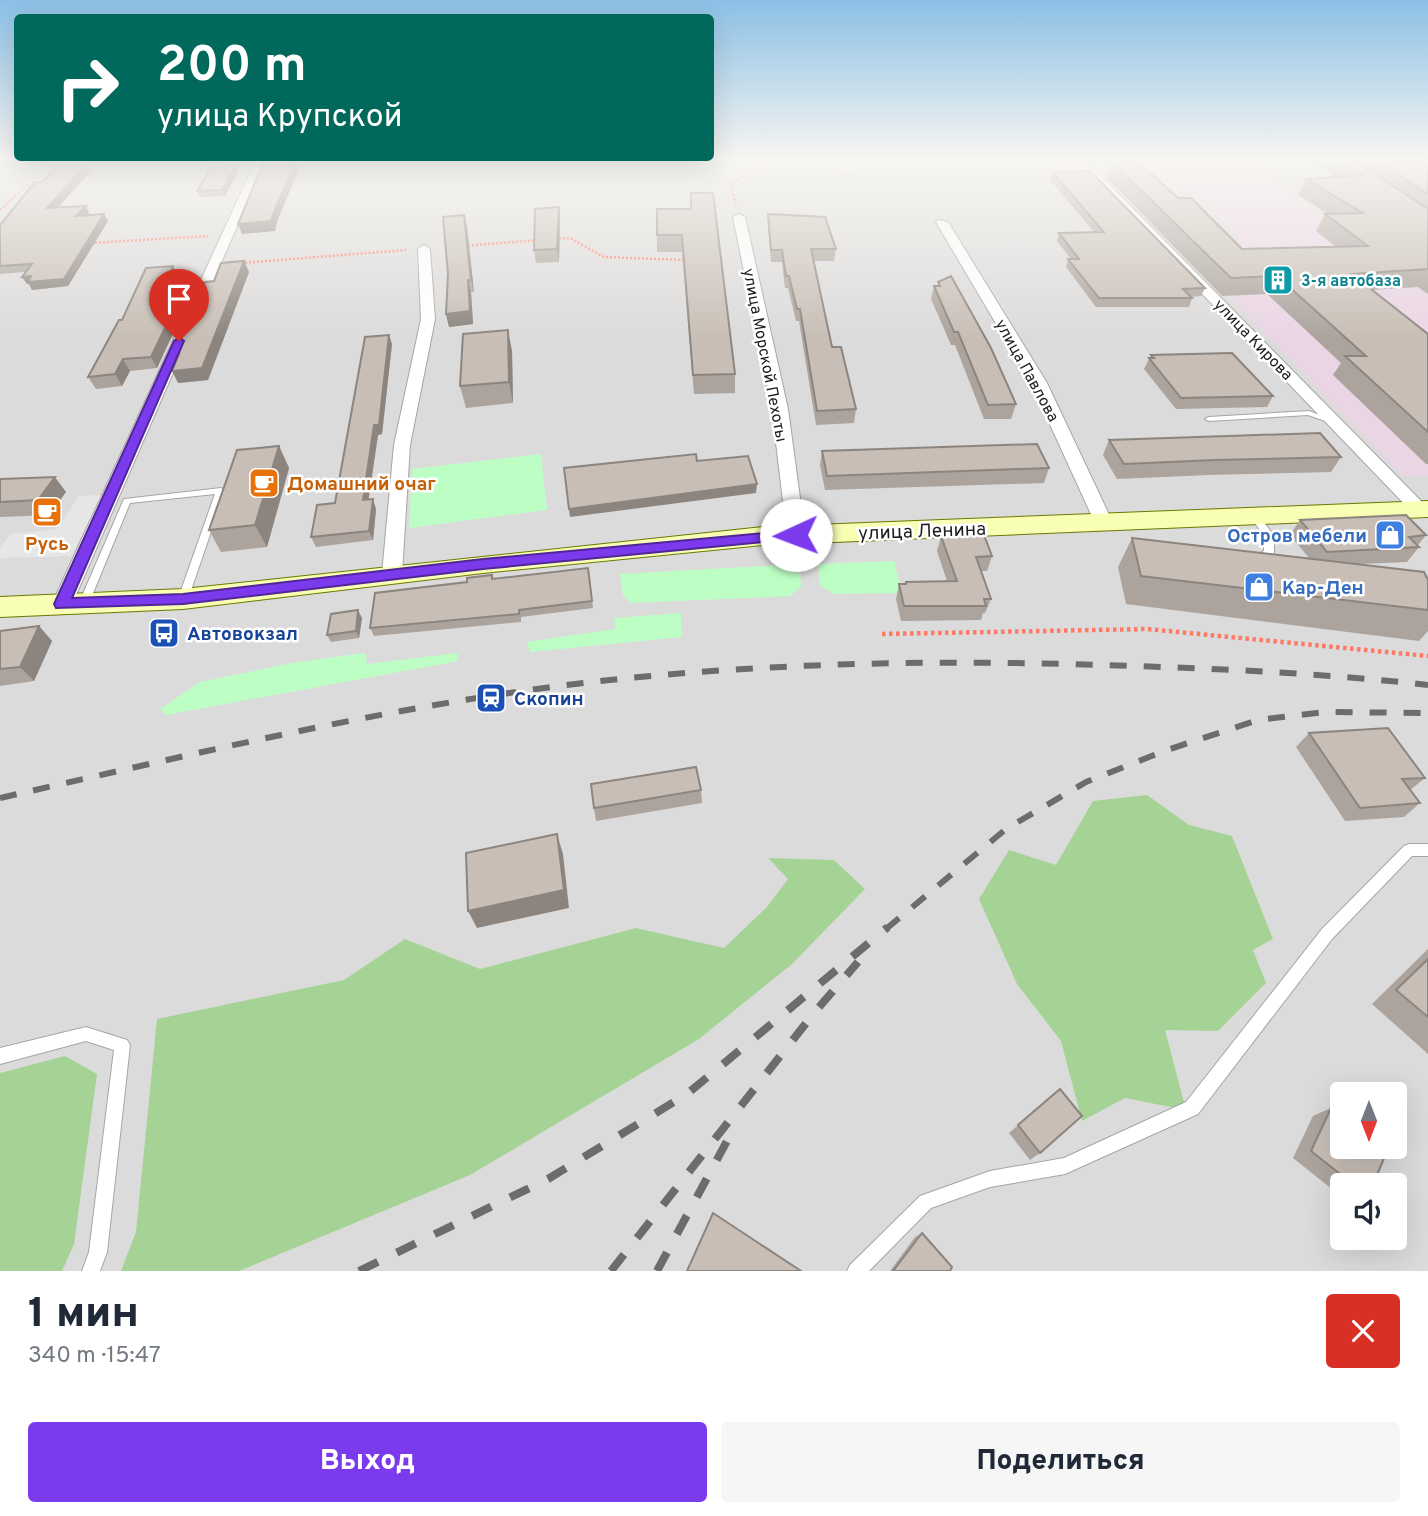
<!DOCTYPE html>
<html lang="ru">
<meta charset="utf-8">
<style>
body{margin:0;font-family:Overpass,sans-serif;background:#f6f6f7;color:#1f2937;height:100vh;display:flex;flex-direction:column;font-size:26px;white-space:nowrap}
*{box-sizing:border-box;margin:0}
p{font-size:23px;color:#747a83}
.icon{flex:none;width:38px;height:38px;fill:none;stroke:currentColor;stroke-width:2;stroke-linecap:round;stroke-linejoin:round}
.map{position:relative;height:1271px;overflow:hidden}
.sheet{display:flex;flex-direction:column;background:#fff;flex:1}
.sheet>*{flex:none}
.guide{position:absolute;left:14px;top:14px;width:700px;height:147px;border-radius:7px;box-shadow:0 7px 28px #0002;background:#00695c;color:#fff;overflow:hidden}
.needle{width:46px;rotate:180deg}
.buttons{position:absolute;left:1330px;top:1082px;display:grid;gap:14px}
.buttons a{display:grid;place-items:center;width:77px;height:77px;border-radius:7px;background:#fff;box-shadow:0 7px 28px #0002;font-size:35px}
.pin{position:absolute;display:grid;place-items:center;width:60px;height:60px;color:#fff;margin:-72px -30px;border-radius:50% 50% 50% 0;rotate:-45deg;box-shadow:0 0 7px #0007}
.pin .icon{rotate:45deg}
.me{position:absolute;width:77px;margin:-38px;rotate:268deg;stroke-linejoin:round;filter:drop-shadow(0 0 5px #0008)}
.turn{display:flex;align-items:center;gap:24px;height:147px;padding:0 28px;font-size:32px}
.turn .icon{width:91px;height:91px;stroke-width:2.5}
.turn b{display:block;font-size:49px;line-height:60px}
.round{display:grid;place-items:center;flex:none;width:74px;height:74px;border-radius:7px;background:#f6f6f7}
.overview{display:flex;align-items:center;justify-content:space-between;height:119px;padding:0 28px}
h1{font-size:42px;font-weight:800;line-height:52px}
.button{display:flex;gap:14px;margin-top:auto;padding:14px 28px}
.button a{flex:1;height:80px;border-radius:7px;background:#7c3aed;color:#fff;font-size:28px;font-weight:800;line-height:80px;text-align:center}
.button a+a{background:#f6f6f7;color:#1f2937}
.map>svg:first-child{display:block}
.residential{fill:#dcdbdb;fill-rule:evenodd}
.industrial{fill:#ead5e5}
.forest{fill:#a5d395}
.park{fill:#bdfec4}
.parking{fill:#e6e6e6}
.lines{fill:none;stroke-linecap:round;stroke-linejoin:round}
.lane-casing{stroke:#a5a5a5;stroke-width:2}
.street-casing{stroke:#a5a5a5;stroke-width:2}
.secondary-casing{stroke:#6a7a00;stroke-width:2}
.path-far1{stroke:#ff7965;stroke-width:2.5;stroke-dasharray:2 2;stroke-linecap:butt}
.path{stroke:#ff7965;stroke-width:4.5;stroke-dasharray:3.5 3.5;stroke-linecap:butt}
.lane{fill:#fff;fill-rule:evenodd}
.street{fill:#fff;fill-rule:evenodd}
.secondary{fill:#f8feb3;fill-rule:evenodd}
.rail-far1{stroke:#6c6c6c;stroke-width:6;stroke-dasharray:17 17;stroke-linecap:butt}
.rail{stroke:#6c6c6c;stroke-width:8;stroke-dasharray:21 21;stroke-linecap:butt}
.wall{fill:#aca39d}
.shaded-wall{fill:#8c857f}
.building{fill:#c8beb6;stroke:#8c857f;stroke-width:2}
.route{fill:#7c3aed;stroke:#51269a;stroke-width:2}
.labels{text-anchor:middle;stroke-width:5;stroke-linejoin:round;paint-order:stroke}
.far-culture-label{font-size:16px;font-weight:bold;fill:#0d838f;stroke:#fff;text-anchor:start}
.far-street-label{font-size:16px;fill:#1e1e1e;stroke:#fff}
.food-label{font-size:19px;font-weight:bold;fill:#c56008;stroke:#fff;text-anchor:start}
.street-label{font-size:19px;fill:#1e1e1e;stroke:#fff}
.shop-label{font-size:19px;font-weight:bold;fill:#366cbe;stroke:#fff;text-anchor:end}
.transit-label{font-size:19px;font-weight:bold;fill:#164399;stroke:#fff;text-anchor:start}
</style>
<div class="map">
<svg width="1428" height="1271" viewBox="0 0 1428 1271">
<rect width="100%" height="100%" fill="#f0ece3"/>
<path class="residential" d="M0,160H730L848,172L911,160H1428V1271H0ZM1342,1094H1395V1146H1342ZM1342,1185H1395V1237H1342Z"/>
<polygon class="industrial" points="1120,160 1246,160 1428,287 1428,475 1402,476 1180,244 1246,243 1190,192 1160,193"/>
<g class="forest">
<polygon points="1147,795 1189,825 1232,836 1273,939 1253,950 1266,983 1218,1031 1165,1030 1186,1110 1125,1098 1082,1121 1061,1041 1017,984 979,899 1009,850 1056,865 1093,801"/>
<polygon points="768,858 834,860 865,889 792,964 699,1039 470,1175 239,1271 121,1271 136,1232 157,1019 344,980 405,939 480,969 636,928 724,948 767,907 788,879"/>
<polygon points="65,1056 97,1074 74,1244 62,1271 0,1271 0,1073"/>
</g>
<g class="park">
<polygon points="541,454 547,510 409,528 412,469"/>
<polygon points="894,561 902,593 834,594 820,585 818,564"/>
<polygon points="800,564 801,587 790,596 631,603 623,596 620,574"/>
<polygon points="681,613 682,637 530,652 527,642 615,629 614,618"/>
<polygon points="365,653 367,664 457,653 458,661 166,715 160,709 200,682 292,663"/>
</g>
<polygon class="parking" points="102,495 71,556 0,558 0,547 10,534 57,529 79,496"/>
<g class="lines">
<g class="lane-casing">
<g id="lane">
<polygon points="1309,411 1335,421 1331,423 1308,415 1209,421 1205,419 1209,417"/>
<polygon points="221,488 225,491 187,602 179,602 178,599 215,494 130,503 89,603 88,606 80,606 79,603 124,499"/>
<polygon points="1255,513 1258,514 1274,536 1274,553 1272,555 1254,562 1251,561 1249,559 1251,557 1264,551 1264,536 1250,516"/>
<polygon points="1409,844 1428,844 1428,856 1412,856 1332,939 1198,1114 1065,1174 990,1187 931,1208 869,1271 847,1271 850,1265 920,1196 990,1171 1064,1158 1186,1102 1322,929 1404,846"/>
<polygon points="86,1027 127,1040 130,1045 107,1252 100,1271 82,1271 89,1252 114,1050 86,1041 0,1064 0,1048"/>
</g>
</g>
<g class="street-casing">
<g id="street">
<polygon points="256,160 266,160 72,604 69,609 55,609 52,604"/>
<polygon points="1085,168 1093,168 1425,505 1428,509 1425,513 1413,513 1085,172"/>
<polygon points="739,214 745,217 788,409 805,535 796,541 787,535 772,409 733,217"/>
<polygon points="938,220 948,222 1047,383 1113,523 1111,527 1104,529 1095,523 1031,383 936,222"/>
<polygon points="424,245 430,249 435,319 410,445 402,574 392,581 382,574 394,445 421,319 418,249"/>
</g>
</g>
<g class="secondary-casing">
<polygon id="secondary" points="1428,501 1428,517 763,545 483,573 183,609 0,617 0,597 183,589 763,527"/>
</g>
<g class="path-far1">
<polyline points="1061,160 1076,166"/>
<polyline points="736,204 730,184 768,160"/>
<polyline points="0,210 29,183"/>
<polyline points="555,239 570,238 604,257 688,260"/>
<polyline points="91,243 208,236"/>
<polyline points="464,246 539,240"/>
<polyline points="241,263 406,250"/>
</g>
<polyline class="path" points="882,634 1147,629 1428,656"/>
<use href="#lane" class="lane"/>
<use href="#street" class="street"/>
<use href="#secondary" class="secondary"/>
<g class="rail-far1">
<path d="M0,798C190,755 381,708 575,684C760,662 946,659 1132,666C1231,669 1330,674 1428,685"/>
<polyline points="886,929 1006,829 1086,782 1164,751 1258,720 1324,712 1428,713"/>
</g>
<g class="rail">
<polyline points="359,1271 548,1179 687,1094 888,927"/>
<polyline points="611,1271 814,1013 858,962"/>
<polyline points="657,1271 735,1126"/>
</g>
</g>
<g class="wall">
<polygon points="1318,160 1422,160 1428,164 1428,294 1418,287 1372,290 1428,334 1428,464 1426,464 1333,375 1341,363 1267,294 1222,296 1107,178 1112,162 1178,198 1242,249 1336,247 1316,231 1325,214 1328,214 1298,195 1306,179 1335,177 1316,164"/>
<polygon points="90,172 58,207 89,213 88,215 108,221 68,286 32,290 29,284 27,284 22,277 25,272 0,274 0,225 43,182"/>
<polygon points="238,172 225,196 200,197 197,191"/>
<polygon points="1052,172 1205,288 1201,296 1191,297 1192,298 1189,307 1096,307 1066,267 1068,259 1071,259 1057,241 1059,233 1095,233 1050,180"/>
<polygon points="559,207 560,219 559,262 536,263 534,250"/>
<polygon points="691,209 735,374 735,393 694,394 682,252 657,252 657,235"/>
<polygon points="768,214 836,249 834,261 814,261 832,347 856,409 854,423 816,425 799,321 796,321 788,288 785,288 782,262 771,262 768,226"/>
<polygon points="467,227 474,292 471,292 473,324 449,327 446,314"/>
<polygon points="244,261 249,272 208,380 178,383 176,362 172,355 214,281"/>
<polygon points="173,266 178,277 176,284 191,295 157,368 130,371 122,386 96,389 88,377 122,320"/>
<polygon points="938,282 1016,404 1011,419 984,419 955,345 951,345 931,299 934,286 938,286"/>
<polygon points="392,344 382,434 378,435 368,499 376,509 373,540 316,547 311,537 335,503"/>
<polygon points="512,351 513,403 466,408 460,386"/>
<polygon points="1151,355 1273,396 1267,407 1176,409 1144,369"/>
<polygon points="1109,440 1341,457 1331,472 1208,475 1117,479 1103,455"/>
<polygon points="279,446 289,468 267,547 221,552 209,530"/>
<polygon points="822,451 1049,468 1044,483 825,490 820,465"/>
<polygon points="0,479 66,492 49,515 0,517"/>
<polygon points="1300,520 1426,535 1418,545 1419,547 1407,562 1361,564 1428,580 1428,631 1419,641 1126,604 1118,567 1132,538 1309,558 1290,535"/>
<polygon points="941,536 992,556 987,571 981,571 991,599 985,613 983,613 981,620 901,621 896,599 899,584 905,584 906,582 947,581 937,551"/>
<polygon points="588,568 593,608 521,617 521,622 374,636 370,628 493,579"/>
<polygon points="362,618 359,638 331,642 327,635"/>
<polygon points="39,626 52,641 34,681 0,686 0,631"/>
<polygon points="1309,733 1425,778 1410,790 1420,803 1404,817 1345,821 1296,747"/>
<polygon points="701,790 702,803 596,821 594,808"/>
<polygon points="1428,949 1428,1054 1372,1004"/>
<polygon points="1060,1089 1040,1153 1030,1160 1009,1133"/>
<polygon points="1331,1108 1373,1185 1342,1185 1342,1197 1293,1158 1313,1116"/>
<polygon points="922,1233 950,1271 890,1271 915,1237"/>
</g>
<g class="shaded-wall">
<polygon points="296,160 303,160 278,219 275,231 242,234 238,224 275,209"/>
<polygon points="86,165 90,172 51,215 47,208"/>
<polygon points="236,166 238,172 225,196 222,190"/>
<polygon points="86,206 89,213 80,223 76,216"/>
<polygon points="559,207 560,219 559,262 557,249"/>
<polygon points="104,214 108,221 68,286 32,290 29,284 27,284 22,277 31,276"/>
<polygon points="464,215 467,227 474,292 471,280"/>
<polygon points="244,261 249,272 208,380 178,383 172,371"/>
<polygon points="173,266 178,277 171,297 166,285"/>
<polygon points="468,280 471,292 473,324 449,327 446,314"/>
<polygon points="186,284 191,295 157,368 151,357"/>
<polygon points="508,330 512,351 513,403 509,382"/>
<polygon points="389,335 392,344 382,434 378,435 367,510 363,500"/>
<polygon points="123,359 130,371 122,386 115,374"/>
<polygon points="279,446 289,468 267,547 255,525"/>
<polygon points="55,477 66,492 49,515 38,500"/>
<polygon points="757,484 756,493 570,517 569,509"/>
<polygon points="373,499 376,509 373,540 369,531"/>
<polygon points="358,610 362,618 359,638 356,631"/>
<polygon points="39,626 52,641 34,681 20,667"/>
<polygon points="557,834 563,854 569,908 477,928 468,911"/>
</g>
<g class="building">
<polygon points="264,160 296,160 275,209 271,221 238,224"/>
<polygon points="1341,160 1354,160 1428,209 1428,269 1352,274 1428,334 1428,432 1345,356 1366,356 1277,276 1231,278 1112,162 1138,162 1178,198 1191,198 1242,249 1368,246 1325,214 1363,213 1306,179 1364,175"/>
<polygon points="1377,160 1422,160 1428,164 1428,194"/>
<polygon points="86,165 47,208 86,206 76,216 104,214 64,279 28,282 31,276 22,277 32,264 0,266 0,225 35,182 43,182 57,166"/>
<polygon points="236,166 222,190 197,191 211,168"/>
<polygon points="1090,171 1205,288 1183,289 1192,298 1099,298 1068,259 1079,259 1059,233 1104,232 1052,172"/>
<polygon points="691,193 713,193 735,374 693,375 682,235 657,235 657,209 691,209"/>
<polygon points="559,207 557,249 534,250 535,209"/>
<polygon points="768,214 825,217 836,249 811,249 832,347 841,347 856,409 817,411 800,309 797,309 789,276 786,276 782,250 771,250"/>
<polygon points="464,215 471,280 468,280 470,311 446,314 448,274 443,217"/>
<polygon points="244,261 202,368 172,371 179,354 172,355 205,282 214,281 221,263"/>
<polygon points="173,266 166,285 186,284 151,357 123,359 115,374 88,377 119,320 122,320 146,268"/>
<polygon points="951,276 991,348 1016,404 988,405 958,332 954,332 934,286 940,286 938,282"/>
<polygon points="508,330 509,382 460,386 463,334"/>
<polygon points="389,335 379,425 374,425 363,500 373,499 369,531 311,537 317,505 335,503 365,337"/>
<polygon points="1232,353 1273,396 1181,398 1149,358 1154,358 1151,355"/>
<polygon points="1320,433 1341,457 1215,460 1124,464 1109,440"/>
<polygon points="1037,444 1049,468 827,476 822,451"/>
<polygon points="279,446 255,525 209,530 237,450"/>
<polygon points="696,454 697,461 748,456 757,484 569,509 564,468"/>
<polygon points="55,477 38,500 0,502 0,479"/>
<polygon points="1406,515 1426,535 1409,537 1419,547 1327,552 1300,520"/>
<polygon points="984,535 992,556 976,557 991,599 984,599 986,606 904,606 899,584 906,584 906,582 957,581 941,536"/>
<polygon points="1132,538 1424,572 1428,580 1428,610 1141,576"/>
<polygon points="588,568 592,601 519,610 519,614 370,628 375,593 467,582 467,578 492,575 492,579"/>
<polygon points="358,610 356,631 327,635 331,614"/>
<polygon points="39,626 20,667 0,669 0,631"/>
<polygon points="1388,728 1425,778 1402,779 1420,803 1360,808 1309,733"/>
<polygon points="696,767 701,790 594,808 591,784"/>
<polygon points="557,834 564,890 468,911 466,853"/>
<polygon points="1428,959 1428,1017 1396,990"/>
<polygon points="1060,1089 1082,1116 1040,1153 1018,1125"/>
<polygon points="1331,1108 1342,1116 1342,1146 1382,1146 1387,1151 1373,1185 1354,1185 1311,1151"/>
<polygon points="713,1213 801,1271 687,1271"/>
<polygon points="922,1233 952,1267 950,1271 893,1271"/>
</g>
<linearGradient id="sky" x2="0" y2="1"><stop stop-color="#8bc0e5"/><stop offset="0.47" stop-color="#f8f6f2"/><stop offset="1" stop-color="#f8f6f2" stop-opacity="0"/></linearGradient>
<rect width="1428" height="338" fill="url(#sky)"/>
<polygon class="route" points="179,337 184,341 72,598 183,594 483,559 796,530 803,535 796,539 483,569 183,604 56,608 54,604 174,341"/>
<defs>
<g id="building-square" transform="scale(1.575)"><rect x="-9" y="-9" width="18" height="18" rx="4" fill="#0f9aa8" stroke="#fff"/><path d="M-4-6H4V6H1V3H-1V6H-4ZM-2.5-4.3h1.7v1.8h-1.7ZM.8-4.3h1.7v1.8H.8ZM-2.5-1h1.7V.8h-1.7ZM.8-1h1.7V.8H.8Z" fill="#fff"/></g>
<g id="cafe-square" transform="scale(1.575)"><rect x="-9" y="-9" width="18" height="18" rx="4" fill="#e8710a" stroke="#fff"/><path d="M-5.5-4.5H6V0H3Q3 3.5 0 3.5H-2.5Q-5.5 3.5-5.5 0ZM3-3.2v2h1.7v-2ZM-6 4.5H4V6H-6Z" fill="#fff"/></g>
<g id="shop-square" transform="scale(1.575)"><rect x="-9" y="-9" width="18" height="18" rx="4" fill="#3f7fe0" stroke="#fff"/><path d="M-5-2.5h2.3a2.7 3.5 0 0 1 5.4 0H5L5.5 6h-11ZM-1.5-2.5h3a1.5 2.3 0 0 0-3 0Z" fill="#fff"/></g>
<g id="bus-square" transform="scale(1.575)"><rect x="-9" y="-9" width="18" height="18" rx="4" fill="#1a4fb4" stroke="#fff"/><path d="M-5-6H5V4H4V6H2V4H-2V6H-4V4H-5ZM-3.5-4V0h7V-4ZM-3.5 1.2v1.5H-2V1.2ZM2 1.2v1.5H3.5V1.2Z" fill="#fff"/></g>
<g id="station-square" transform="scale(1.575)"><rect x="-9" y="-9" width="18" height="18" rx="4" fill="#1a4fb4" stroke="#fff"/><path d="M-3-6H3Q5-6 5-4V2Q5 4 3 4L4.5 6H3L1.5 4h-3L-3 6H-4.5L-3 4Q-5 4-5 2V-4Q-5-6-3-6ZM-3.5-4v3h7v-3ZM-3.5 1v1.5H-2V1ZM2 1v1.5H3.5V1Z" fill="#fff"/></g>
</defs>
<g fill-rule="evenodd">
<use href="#building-square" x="1278" y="280"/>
<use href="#cafe-square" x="264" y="483"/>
<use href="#cafe-square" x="47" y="512"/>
<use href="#shop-square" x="1390" y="535"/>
<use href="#shop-square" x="1259" y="587"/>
<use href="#bus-square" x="164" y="633"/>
<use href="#station-square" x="491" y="698"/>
</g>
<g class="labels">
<g class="far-culture-label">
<text x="1301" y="286">3-я автобаза</text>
</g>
<g class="far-street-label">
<text transform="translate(1254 339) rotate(46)" y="6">улица Кирова</text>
<text transform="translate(766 355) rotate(79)" y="6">улица Морской Пехоты</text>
<text transform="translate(1028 370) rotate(61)" y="6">улица Павлова</text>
</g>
<g class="food-label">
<text x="287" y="490">Домашний очаг</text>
<text x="47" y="550" text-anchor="middle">Русь</text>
</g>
<g class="street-label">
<text transform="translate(922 530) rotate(-2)" y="7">улица Ленина</text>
</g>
<g class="shop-label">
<text x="1367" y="542">Остров мебели</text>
<text x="1282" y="594" text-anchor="start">Кар-Ден</text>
</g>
<g class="transit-label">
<text x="187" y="640">Автовокзал</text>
<text x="514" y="705">Скопин</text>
</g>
</g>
</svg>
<div class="buttons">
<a><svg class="needle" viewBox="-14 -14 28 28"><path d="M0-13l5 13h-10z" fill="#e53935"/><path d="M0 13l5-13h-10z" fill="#747a83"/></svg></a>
<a><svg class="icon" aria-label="sound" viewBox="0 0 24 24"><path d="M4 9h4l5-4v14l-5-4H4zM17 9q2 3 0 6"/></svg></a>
</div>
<div class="pin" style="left:179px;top:341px;background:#d93025"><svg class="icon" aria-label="arrive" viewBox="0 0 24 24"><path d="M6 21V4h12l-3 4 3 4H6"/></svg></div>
<svg class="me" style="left:796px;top:535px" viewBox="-20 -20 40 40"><circle r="19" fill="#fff"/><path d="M0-13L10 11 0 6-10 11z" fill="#7c3aed"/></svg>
<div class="guide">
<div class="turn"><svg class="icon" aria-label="right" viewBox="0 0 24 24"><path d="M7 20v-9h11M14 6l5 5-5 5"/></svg><div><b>200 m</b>улица Крупской</div></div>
</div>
</div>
<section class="sheet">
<div class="overview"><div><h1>1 мин</h1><p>340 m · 15:47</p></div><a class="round" style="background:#d93025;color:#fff"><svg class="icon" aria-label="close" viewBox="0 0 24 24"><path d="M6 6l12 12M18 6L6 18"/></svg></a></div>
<div class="button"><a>Выход</a><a>Поделиться</a></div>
</section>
